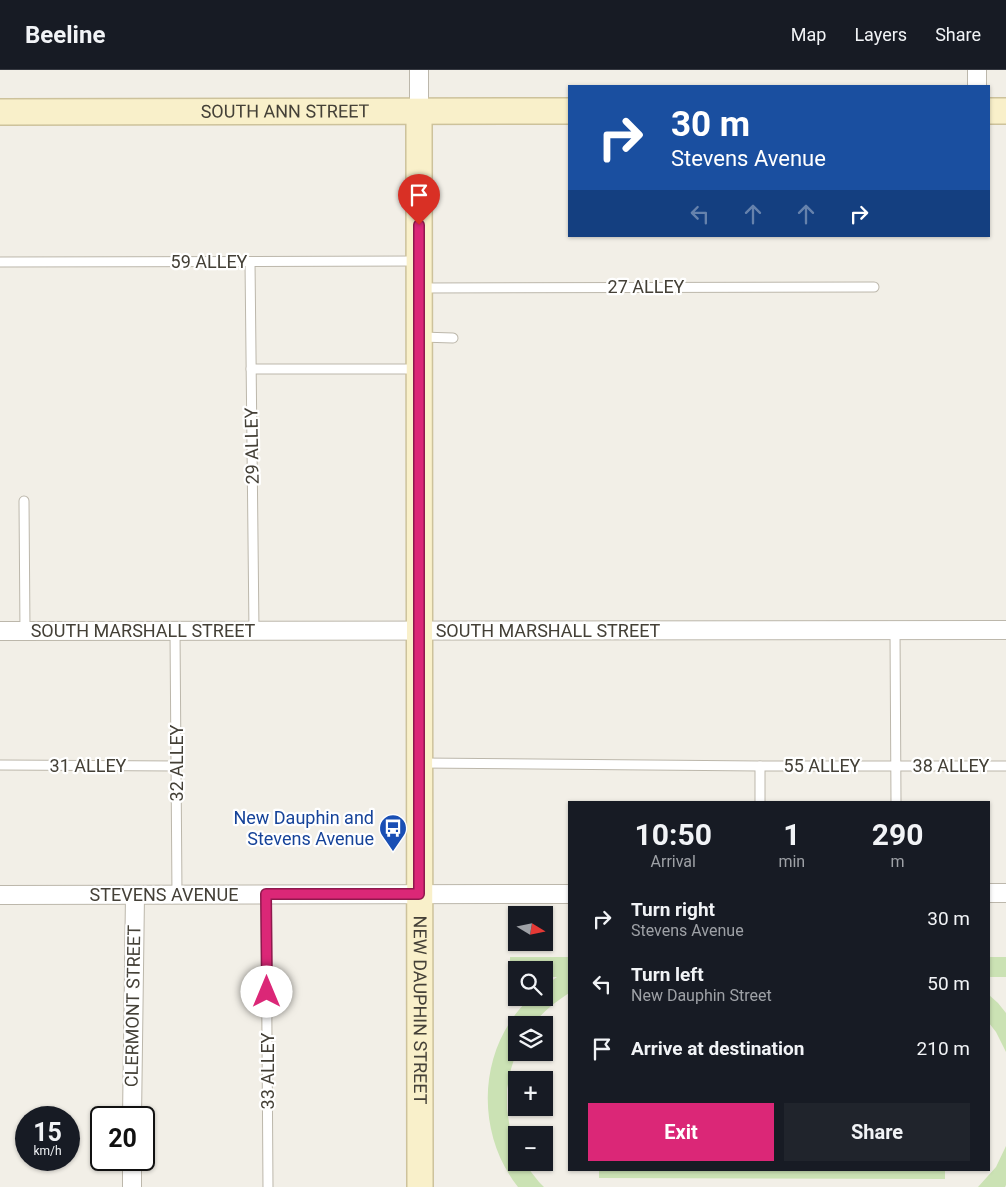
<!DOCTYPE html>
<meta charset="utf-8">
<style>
body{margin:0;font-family:Roboto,sans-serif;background:#20242c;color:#f1f3f6;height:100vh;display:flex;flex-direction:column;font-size:19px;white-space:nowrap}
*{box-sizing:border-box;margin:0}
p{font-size:16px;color:#9ea1a6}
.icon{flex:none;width:28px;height:28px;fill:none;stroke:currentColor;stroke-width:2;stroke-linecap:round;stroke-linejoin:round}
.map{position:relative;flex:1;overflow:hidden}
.panel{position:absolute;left:568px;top:731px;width:422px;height:370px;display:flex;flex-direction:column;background:#171b24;border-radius:0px;box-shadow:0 1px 4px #0004}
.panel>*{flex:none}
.guide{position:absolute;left:568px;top:15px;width:422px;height:152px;border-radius:0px;box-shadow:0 1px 4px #0004;background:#1a4fa0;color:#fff;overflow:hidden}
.needle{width:32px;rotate:100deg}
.controls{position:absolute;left:508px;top:836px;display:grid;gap:10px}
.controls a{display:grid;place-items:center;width:45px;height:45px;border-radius:0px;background:#171b24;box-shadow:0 1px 4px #0004;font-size:25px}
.speed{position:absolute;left:15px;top:1036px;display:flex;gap:10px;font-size:25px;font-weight:700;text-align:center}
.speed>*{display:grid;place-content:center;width:65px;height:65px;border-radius:50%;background:#171b24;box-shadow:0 1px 4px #0004;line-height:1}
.speed small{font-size:12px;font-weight:400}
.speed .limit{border:2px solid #111;border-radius:8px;background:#fff;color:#111}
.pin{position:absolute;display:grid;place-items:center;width:42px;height:42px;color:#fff;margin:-51px -21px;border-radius:50% 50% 50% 0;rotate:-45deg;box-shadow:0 0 5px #0007}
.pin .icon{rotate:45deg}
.me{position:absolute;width:55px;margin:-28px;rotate:0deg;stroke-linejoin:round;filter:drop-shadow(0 0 4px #0008)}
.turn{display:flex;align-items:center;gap:18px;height:105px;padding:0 20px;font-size:22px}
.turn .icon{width:65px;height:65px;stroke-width:2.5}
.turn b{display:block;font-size:35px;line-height:42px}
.lanes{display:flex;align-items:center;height:48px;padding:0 20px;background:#0003;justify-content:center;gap:25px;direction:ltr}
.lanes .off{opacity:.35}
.eta{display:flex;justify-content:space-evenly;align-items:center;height:85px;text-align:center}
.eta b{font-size:30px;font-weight:700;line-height:35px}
.primary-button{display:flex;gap:10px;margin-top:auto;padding:10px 20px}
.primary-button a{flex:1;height:58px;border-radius:0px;background:#db2777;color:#fff;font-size:20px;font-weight:700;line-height:58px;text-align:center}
.primary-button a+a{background:#20242c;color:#f1f3f6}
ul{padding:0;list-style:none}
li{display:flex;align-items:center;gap:15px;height:65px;padding:0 20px}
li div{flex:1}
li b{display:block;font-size:19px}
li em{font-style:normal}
header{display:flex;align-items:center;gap:30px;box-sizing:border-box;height:70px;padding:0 25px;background:#171b24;border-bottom:1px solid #363941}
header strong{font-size:24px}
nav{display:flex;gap:28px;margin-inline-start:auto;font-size:18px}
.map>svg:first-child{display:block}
.green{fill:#cbe2b4}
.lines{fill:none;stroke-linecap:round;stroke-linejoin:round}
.lane-casing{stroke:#bcb7ab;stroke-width:11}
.street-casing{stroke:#bcb7ab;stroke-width:20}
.secondary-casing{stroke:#cdc29b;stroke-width:28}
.lane{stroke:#fff;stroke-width:9}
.street{stroke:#fff;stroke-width:18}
.secondary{stroke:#f9f0ca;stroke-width:25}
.route-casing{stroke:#8e194d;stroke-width:12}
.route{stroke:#db2777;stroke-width:9}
.labels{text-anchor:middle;stroke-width:4.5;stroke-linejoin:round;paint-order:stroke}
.street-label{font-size:18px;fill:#444037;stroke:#fff}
.transit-label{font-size:18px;fill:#164399;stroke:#fff;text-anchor:end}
</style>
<header>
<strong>Beeline</strong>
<nav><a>Map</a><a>Layers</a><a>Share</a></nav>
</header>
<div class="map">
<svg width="1006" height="1117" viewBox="0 0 1006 1117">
<rect width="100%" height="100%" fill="#f2efe7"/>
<g class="green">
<path d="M510,887H569V923C555,932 543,942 532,955H516V983L511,999L507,1019V1039L510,1059L516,1077V1092L524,1093L539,1112L544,1117H518C474,1061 478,977 530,928H544V916L557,907H544V900H516V907L510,906Z"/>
<rect x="989" y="887" width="17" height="20"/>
<polygon points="989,925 998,933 1006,943 1006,982 996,962 989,953"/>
<polygon points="1006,1076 1006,1115 1005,1117 978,1117 996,1097"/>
<polygon points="599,1100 945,1100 945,1109 599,1108"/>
</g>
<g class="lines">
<g class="lane-casing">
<g id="lane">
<polyline points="0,192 419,191"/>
<polyline points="250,192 254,561"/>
<polyline points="422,218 874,217"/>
<polyline points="421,267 453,268"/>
<polyline points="251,299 418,299"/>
<polyline points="24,431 25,561"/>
<polyline points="895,560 896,732"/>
<polyline points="175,561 177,825"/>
<polyline points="421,693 760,696 1006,696"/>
<polyline points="0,695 177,696"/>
<polyline points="760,732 760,696"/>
<polyline points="266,824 268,1117"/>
</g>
</g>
<g class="street-casing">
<g id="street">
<polyline points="419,0 419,42"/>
<polyline points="977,0 977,16"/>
<polyline points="0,561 1006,560"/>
<polyline points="989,823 1006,823"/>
<polyline points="0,825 569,824"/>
<polyline points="132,1048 135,825"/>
<polyline points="132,1117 132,1090"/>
</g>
</g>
<g class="secondary-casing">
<g id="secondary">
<polyline points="989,41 1006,41"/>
<path id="s1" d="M0,42L569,41"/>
<path id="s2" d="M419,42L420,1117"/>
</g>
</g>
<use href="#lane" class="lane"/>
<use href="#street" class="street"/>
<use href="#secondary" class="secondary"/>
</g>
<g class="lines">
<g class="route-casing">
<polyline id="route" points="267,922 266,824 419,824 419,155"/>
</g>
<use href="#route" class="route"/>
</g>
<defs>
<g id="bus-pin" transform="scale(1.4375)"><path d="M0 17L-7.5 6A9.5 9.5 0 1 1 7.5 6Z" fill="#1a4fb4" stroke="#fff"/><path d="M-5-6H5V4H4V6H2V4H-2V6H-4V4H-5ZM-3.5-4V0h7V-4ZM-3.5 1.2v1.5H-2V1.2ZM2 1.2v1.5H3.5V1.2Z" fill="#fff"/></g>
</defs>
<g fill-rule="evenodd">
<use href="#bus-pin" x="393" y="758"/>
</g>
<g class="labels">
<g class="street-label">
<text dy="6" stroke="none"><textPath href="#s1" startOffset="285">SOUTH ANN STREET</textPath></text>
<text x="209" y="198">59 ALLEY</text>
<text x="646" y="223">27 ALLEY</text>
<text transform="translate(252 376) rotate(-91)" y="6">29 ALLEY</text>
<text x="143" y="567">SOUTH MARSHALL STREET</text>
<text x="548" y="567">SOUTH MARSHALL STREET</text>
<text transform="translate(177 693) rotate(-90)" y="6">32 ALLEY</text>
<text x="88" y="702">31 ALLEY</text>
<text x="822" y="702">55 ALLEY</text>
<text x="951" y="702">38 ALLEY</text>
<text x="164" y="831">STEVENS AVENUE</text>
<text transform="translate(133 936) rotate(-89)" y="6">CLERMONT STREET</text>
<text dy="6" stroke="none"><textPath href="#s2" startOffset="898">NEW DAUPHIN STREET</textPath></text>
<text transform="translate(268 1001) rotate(-90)" y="6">33 ALLEY</text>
</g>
<g class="transit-label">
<text x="374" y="754">New Dauphin and<tspan x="374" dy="21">Stevens Avenue</tspan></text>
</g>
</g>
</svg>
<div class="controls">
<a><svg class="needle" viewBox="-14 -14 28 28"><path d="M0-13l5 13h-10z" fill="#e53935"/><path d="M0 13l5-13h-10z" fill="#9ea1a6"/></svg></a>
<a><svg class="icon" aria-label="search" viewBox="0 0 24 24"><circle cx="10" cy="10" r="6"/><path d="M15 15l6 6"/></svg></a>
<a><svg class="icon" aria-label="layers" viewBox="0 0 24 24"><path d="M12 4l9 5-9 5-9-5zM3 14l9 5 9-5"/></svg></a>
<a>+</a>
<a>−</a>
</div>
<div class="speed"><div>15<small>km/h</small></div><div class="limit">20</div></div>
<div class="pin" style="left:419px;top:155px;background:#d93025"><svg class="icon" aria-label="arrive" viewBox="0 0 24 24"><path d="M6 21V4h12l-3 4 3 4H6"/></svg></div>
<svg class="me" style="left:267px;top:922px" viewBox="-20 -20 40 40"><circle r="19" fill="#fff"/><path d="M0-13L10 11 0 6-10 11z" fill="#db2777"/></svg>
<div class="guide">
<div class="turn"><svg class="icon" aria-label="right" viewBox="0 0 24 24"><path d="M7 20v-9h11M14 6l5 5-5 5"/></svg><div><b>30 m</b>Stevens Avenue</div></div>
<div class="lanes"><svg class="icon off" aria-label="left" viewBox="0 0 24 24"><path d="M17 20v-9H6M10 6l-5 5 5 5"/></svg><svg class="icon off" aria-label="ahead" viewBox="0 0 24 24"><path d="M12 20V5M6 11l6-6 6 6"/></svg><svg class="icon off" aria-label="ahead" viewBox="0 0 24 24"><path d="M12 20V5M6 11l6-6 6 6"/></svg><svg class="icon" aria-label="right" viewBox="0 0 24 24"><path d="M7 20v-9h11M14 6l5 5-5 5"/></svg></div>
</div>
<section class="panel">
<div class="eta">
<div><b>10:50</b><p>Arrival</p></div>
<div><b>1</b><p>min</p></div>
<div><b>290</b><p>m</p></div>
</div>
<ul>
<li><svg class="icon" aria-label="right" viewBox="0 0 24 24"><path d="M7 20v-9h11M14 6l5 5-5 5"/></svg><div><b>Turn right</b><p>Stevens Avenue</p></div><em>30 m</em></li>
<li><svg class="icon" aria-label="left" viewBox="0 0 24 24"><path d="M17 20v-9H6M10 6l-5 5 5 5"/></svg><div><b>Turn left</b><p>New Dauphin Street</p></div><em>50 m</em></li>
<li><svg class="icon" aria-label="arrive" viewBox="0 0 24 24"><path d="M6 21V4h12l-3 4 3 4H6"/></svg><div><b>Arrive at destination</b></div><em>210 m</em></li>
</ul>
<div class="primary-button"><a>Exit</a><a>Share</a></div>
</section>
</div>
